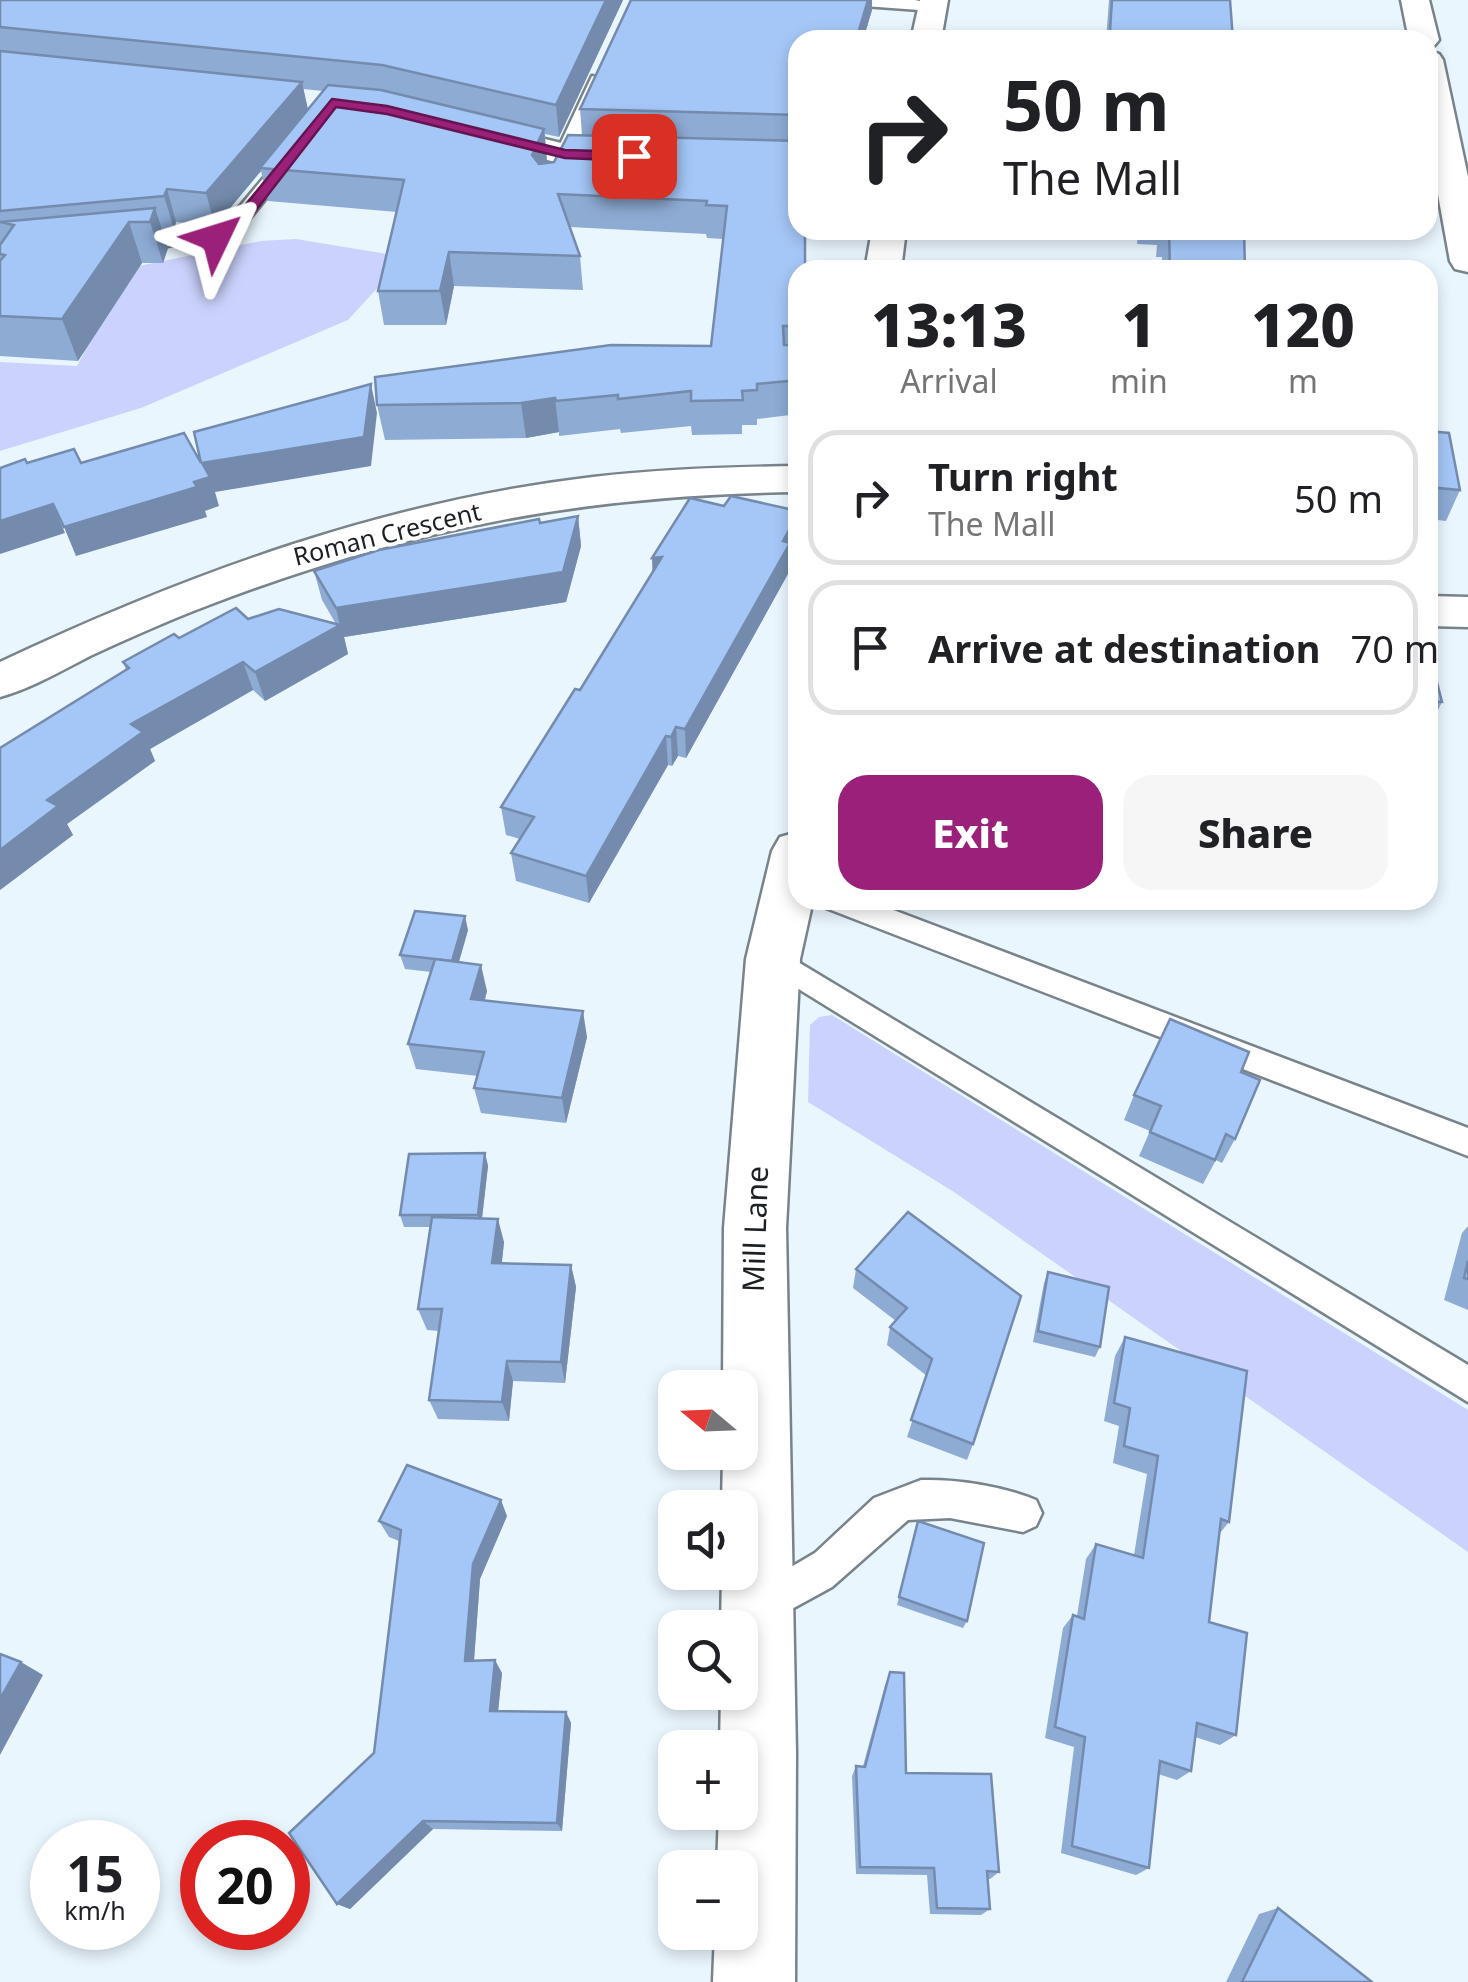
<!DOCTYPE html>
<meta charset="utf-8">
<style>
body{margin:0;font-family:"Noto Sans",sans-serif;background:#f6f6f6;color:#202124;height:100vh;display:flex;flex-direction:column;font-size:38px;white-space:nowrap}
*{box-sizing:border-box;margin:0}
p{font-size:32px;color:#757577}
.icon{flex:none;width:55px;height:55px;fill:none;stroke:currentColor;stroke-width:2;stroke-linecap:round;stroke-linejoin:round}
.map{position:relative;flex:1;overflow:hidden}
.sheet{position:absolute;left:788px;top:260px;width:650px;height:650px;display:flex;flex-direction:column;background:#fff;border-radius:30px;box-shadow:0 5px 15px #0003}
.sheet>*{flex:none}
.hud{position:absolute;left:788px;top:30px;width:650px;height:210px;border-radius:30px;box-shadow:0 5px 15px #0003;background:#fff;color:#202124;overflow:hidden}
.needle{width:65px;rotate:289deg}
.buttons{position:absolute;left:658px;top:1370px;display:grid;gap:20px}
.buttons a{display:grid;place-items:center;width:100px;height:100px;border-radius:20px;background:#fff;box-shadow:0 5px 15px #0003;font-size:50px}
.speed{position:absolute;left:30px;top:1820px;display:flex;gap:20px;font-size:50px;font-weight:700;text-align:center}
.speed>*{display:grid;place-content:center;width:130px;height:130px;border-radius:50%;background:#fff;box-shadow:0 5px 15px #0003;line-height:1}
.speed small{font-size:25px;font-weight:400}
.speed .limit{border:15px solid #d22;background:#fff;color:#111}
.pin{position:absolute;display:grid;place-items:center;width:85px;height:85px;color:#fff;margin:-42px;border-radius:20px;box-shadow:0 5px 15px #0006}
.me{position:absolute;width:110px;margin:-55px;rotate:49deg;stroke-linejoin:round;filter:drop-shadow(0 0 8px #0008)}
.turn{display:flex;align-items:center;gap:35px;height:210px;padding:0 50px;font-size:45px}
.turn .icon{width:130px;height:130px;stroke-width:2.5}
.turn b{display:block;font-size:70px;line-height:85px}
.eta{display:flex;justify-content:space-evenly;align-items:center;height:170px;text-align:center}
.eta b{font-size:60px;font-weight:800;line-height:70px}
.primary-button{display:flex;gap:20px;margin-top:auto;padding:20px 50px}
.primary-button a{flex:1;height:115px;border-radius:30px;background:#9a2079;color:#fff;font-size:40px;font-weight:800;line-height:115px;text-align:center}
.primary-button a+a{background:#f6f6f6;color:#202124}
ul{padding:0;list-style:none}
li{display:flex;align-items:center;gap:30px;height:135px;margin:0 20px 15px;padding:0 30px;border:5px solid #e0e0e0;border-radius:30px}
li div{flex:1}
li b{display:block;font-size:38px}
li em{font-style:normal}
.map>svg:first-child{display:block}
.green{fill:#cbd2fd}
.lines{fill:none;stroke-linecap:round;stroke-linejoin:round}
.lane-casing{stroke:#78838a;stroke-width:5}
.street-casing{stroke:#78838a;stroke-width:5}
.lane{fill:#fff;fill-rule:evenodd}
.street{fill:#fff;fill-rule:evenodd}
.wall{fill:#8eabd4;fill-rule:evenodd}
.shaded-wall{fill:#748bad}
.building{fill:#a5c7f7;stroke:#748bad;stroke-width:2.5}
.route{fill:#9a2079;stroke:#64154f;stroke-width:2.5}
.labels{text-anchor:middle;stroke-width:8;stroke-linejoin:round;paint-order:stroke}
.far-street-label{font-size:25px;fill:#1c2023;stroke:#fff}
.street-label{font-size:30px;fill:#1c2023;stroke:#fff}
</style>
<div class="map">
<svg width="1468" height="1982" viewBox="0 0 1468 1982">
<rect width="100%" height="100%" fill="#eaf6fe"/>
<g class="green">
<polygon points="296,239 387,254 382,283 348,320 141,408 0,451 0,362 77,366 129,268 261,241"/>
<polygon points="832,1015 1468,1410 1468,1552 954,1192 808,1102 810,1025 819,1017"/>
</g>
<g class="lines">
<g class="lane-casing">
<g id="lane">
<polygon points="842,0 915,0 941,6 933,11 850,5"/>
<polygon points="592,76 606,80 566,170 563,174 551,174 548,170"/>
<polygon points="291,151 300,156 234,238 125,251 115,245 125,239 221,229 285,152"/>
<polygon points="822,900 867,900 1468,1128 1468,1156 826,908"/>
<polygon points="773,947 1468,1365 1468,1402 763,967 758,959 763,951"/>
<path d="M921,1480C958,1479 1002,1486 1036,1500L1042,1513L1036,1526L1023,1532L950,1518L908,1520L832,1587L759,1627L745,1622L740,1608L745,1594L815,1553L874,1498Z"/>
</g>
</g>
<g class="street-casing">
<g id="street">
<polygon points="920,0 948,0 941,40 911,40"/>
<polygon points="1401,0 1429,0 1439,40 1434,46 1428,48 1428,40 1409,40"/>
<polygon points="1428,51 1439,54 1443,60 1468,177 1468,272 1455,269 1450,261 1428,139"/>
<path d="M473,121L565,144L646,149L650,156L646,163C586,178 519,152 462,138L457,131L462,124Z"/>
<polygon points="872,230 906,230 901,270 865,270"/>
<path d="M798,466V492C582,495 410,528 209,605C169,620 129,638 90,656C61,671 32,688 0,697V662C187,574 386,501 593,477C661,469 729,467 798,466Z"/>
<polygon points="1428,596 1468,597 1468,627 1428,626"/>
<polygon points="798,832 798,900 813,900 800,959 786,1228 796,1753 795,1982 713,1982 715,1932 740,1932 740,1868 717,1868 719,1812 740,1812 740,1748 720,1748 721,1692 740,1692 740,1628 721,1628 722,1572 740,1572 740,1508 722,1508 723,1452 740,1452 740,1388 723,1388 724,1228 746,959 772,851 780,837"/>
</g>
</g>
<use href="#lane" class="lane"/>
<use href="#street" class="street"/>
</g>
<g class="wall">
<path d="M0,0H623L559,137L545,134L547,163L554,162L582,135L580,109L872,10L863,40H798V414L757,419V425H742V434L692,435L691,426L621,433L620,429L559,436V432L526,438L385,440L377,405L711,346L723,239L707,238L706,234L570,227L580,256L583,290L454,286L446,325H384L378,291L397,212L268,201L261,171L215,226L176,222L174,229L162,231L168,248L163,263H142L78,361L0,356ZM303,89L324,91L308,110Z"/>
<polygon points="1109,0 1230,0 1233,40 1106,40"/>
<polygon points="1138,230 1244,230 1245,270 1162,270 1162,257 1156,257 1157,245 1137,244"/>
<polygon points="1428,431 1460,490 1446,521 1428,519"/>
<polygon points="578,516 581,546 566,602 344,637 348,654 265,701 253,690 150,749 155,761 67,824 73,835 0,890 126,670 123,662 179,638 248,619 336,624 322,600 314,571"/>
<polygon points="790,555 789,572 686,758 678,756 672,766 668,765 589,903 516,881 511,853 520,839 506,835 501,807 580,690"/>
<polygon points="1428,648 1442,702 1428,730"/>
<polygon points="468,930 459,962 487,991 485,1000 587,1037 566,1123 481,1113 474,1088 478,1076 416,1069 408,1044 431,972 405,969 400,955"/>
<polygon points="1241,1072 1235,1139 1222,1163 1216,1160 1203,1184 1139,1156 1150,1131 1124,1120 1134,1095"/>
<polygon points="485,1153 488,1166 482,1218 504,1242 502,1263 571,1265 576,1287 565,1383 513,1381 509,1421 438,1419 429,1400 439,1331 427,1330 418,1309 431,1227 404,1227 400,1215"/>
<polygon points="908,1212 973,1444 967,1460 907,1437 927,1376 887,1345 890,1327 896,1321 853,1288 856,1269"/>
<polygon points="1468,1226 1468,1310 1444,1300 1462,1233"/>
<polygon points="1048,1272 1100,1347 1095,1357 1033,1342 1044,1283"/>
<polygon points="1125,1337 1229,1522 1220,1533 1209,1622 1236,1735 1220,1745 1195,1737 1191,1771 1177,1780 1158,1774 1149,1868 1136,1875 1061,1853 1074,1747 1045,1738 1063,1628 1073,1615 1077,1616 1086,1559 1096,1544 1134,1555 1147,1474 1113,1463 1119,1426 1104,1421 1115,1356"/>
<polygon points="507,1516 480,1579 474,1661 502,1673 498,1711 566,1712 571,1723 562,1831 433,1829 350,1909 337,1904 374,1753 399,1541 389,1537 379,1521"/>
<polygon points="915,1530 967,1621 963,1628 897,1605"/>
<polygon points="890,1672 906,1773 999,1872 990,1879 987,1879 990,1909 981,1915 930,1914 927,1875 856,1874 852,1776 856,1766 863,1766 885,1685"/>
<polygon points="1278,1908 1372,1982 1226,1982 1259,1914"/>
</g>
<g class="shaded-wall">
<polygon points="606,0 623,0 559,137 556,105"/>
<polygon points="868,0 872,0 872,10 863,40 856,40"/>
<polygon points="302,82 309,114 260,168 261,171 215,226 206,193"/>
<polygon points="544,129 547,162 536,187 532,155"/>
<polygon points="167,189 176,222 174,229 164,196"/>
<polygon points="155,208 168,248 163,263 150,222"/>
<polygon points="129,222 142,263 78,361 62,319"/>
<polygon points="449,252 454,286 446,325 440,291"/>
<polygon points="371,384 377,413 371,466 215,492 219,506 205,511 207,517 76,556 64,527 194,482 202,463"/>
<polygon points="555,398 559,432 526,438 521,403"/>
<polygon points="53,504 65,533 0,554 0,521"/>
<polygon points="798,514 798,541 790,555 789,572 686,758 685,729"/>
<polygon points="578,516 581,546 566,602 344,637 348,654 265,701 255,672 340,626 336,608"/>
<polygon points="662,557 653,588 652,558"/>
<polygon points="243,662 253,690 150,749 155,761 67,824 73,835 0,890 0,850 47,800 131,724"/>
<polygon points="676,727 678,756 672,766 671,737"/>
<polygon points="666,736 668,765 589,903 586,876"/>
<polygon points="465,916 468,930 455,975 452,961"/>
<polygon points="481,965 487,991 477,1025 471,999"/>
<polygon points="583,1011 587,1037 566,1123 562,1098"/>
<polygon points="485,1153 488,1166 481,1227 478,1215"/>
<polygon points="498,1219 504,1242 499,1285 492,1263"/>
<polygon points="571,1265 576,1287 565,1383 561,1362"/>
<polygon points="507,1361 513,1381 509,1421 502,1402"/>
<polygon points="501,1500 507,1516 480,1579 473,1673 465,1661 473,1564"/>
<polygon points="495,1660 502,1673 497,1722 490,1711"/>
<polygon points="21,1662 43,1675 0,1755 0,1699"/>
<polygon points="566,1712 571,1723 562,1831 557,1823"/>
<polygon points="423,1821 433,1829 350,1909 337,1904"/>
</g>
<g class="building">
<polygon points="0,0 606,0 556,105 382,65 0,27"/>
<polygon points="631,0 868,0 856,40 798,40 798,115 580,109"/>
<polygon points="1112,0 1230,0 1233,40 1172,40 1172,36 1110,31"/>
<polygon points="0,51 302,82 206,193 167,189 164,196 0,211"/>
<polygon points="328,85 381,90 544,129 532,155 539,164 554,162 568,135 798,141 798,230 805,230 805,270 798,270 798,312 791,311 790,326 783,326 784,345 798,345 798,380 757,384 757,390 742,391 743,400 691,401 691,391 618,399 618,395 556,401 555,398 521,403 377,405 375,377 611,345 711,346 727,206 706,205 707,201 558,194 580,256 449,252 440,291 378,291 404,180 260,168"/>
<polygon points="155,208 150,222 129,222 62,319 0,316 0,261 5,255 0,254 0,245 14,225 0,222"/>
<polygon points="1169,230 1244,230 1245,270 1170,270"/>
<polygon points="371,384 364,437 202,463 210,477 194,482 197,487 64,527 53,504 0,521 0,468 25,459 27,463 74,449 81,463 184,433 201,463 194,432"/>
<polygon points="1428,431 1449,433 1460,490 1428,487"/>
<polygon points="731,496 798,511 798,514 783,541 790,543 685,729 676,727 671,737 666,736 586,876 511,853 534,817 501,807 575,689 580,690 662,557 652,558 690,498 724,506"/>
<polygon points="578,516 563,572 336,608 314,571 379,550 539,519 540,523"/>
<polygon points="236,608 248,619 279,609 340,625 255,672 243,662 131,724 143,732 47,800 58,806 0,850 0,748 129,668 123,662 174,634 179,638"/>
<polygon points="1428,648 1442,702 1428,701"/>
<polygon points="415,911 465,916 452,961 400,955"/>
<polygon points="435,959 481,965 471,999 583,1011 562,1098 474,1088 484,1052 408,1044"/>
<polygon points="1170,1019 1249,1052 1241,1072 1260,1080 1235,1139 1226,1134 1215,1160 1150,1132 1161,1106 1134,1095"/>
<polygon points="485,1153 478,1215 400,1215 409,1154"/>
<polygon points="908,1212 1021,1296 973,1444 911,1420 932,1359 890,1327 907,1308 856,1269"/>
<polygon points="432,1217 498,1219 492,1263 571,1265 561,1362 507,1361 502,1402 429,1400 442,1309 418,1309"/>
<polygon points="1468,1261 1468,1279 1464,1278"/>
<polygon points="1048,1272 1109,1287 1100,1347 1038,1331"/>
<polygon points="1125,1337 1247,1371 1229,1522 1221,1519 1209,1622 1247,1633 1236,1735 1197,1723 1191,1771 1160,1761 1149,1868 1072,1846 1085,1737 1055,1727 1073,1615 1084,1619 1096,1544 1143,1558 1158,1456 1124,1446 1130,1408 1114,1403"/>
<polygon points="407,1465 501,1500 473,1564 465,1661 495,1660 490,1711 566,1712 557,1823 423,1821 337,1904 289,1833 374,1753 401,1530 379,1521"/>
<polygon points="918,1521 984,1543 967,1621 899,1597"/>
<polygon points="0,1654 21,1662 0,1699"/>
<polygon points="890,1672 904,1673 906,1773 991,1774 999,1872 987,1871 990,1909 937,1908 934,1868 860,1867 856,1766 865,1767"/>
<polygon points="1278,1908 1372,1982 1242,1982"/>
</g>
<polygon class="route" points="332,99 387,106 565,150 634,152 641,156 634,161 565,158 387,114 336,107 239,232 221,241 210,241 210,234 229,225"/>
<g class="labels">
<g class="far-street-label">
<text transform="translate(387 534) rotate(-14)" y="9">Roman Crescent</text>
</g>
<g class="street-label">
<text transform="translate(756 1229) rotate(-88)" y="10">Mill Lane</text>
</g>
</g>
</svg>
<div class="buttons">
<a><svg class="needle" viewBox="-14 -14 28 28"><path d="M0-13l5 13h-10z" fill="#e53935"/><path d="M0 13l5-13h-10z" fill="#757577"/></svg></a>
<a><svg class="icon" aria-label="sound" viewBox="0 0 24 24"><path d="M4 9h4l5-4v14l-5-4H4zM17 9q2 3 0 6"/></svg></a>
<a><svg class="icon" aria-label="search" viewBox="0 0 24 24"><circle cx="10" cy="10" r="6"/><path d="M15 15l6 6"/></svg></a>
<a>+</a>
<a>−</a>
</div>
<div class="speed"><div>15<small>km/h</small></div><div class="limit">20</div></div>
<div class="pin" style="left:634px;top:156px;background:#d93025"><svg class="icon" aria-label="arrive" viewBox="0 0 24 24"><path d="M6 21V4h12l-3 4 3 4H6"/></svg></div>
<svg class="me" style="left:216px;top:238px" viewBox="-20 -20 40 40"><path d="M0-17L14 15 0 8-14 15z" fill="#9a2079" stroke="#fff" stroke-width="4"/></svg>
<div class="hud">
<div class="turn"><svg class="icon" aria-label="right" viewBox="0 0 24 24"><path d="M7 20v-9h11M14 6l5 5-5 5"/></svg><div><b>50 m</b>The Mall</div></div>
</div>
<section class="sheet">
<div class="eta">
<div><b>13:13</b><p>Arrival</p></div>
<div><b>1</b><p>min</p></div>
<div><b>120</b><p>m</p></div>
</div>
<ul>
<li><svg class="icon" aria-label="right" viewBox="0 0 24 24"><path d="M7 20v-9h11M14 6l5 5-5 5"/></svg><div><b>Turn right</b><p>The Mall</p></div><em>50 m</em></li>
<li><svg class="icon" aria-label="arrive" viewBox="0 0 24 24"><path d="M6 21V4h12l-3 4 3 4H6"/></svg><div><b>Arrive at destination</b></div><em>70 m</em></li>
</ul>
<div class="primary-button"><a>Exit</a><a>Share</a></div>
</section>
</div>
